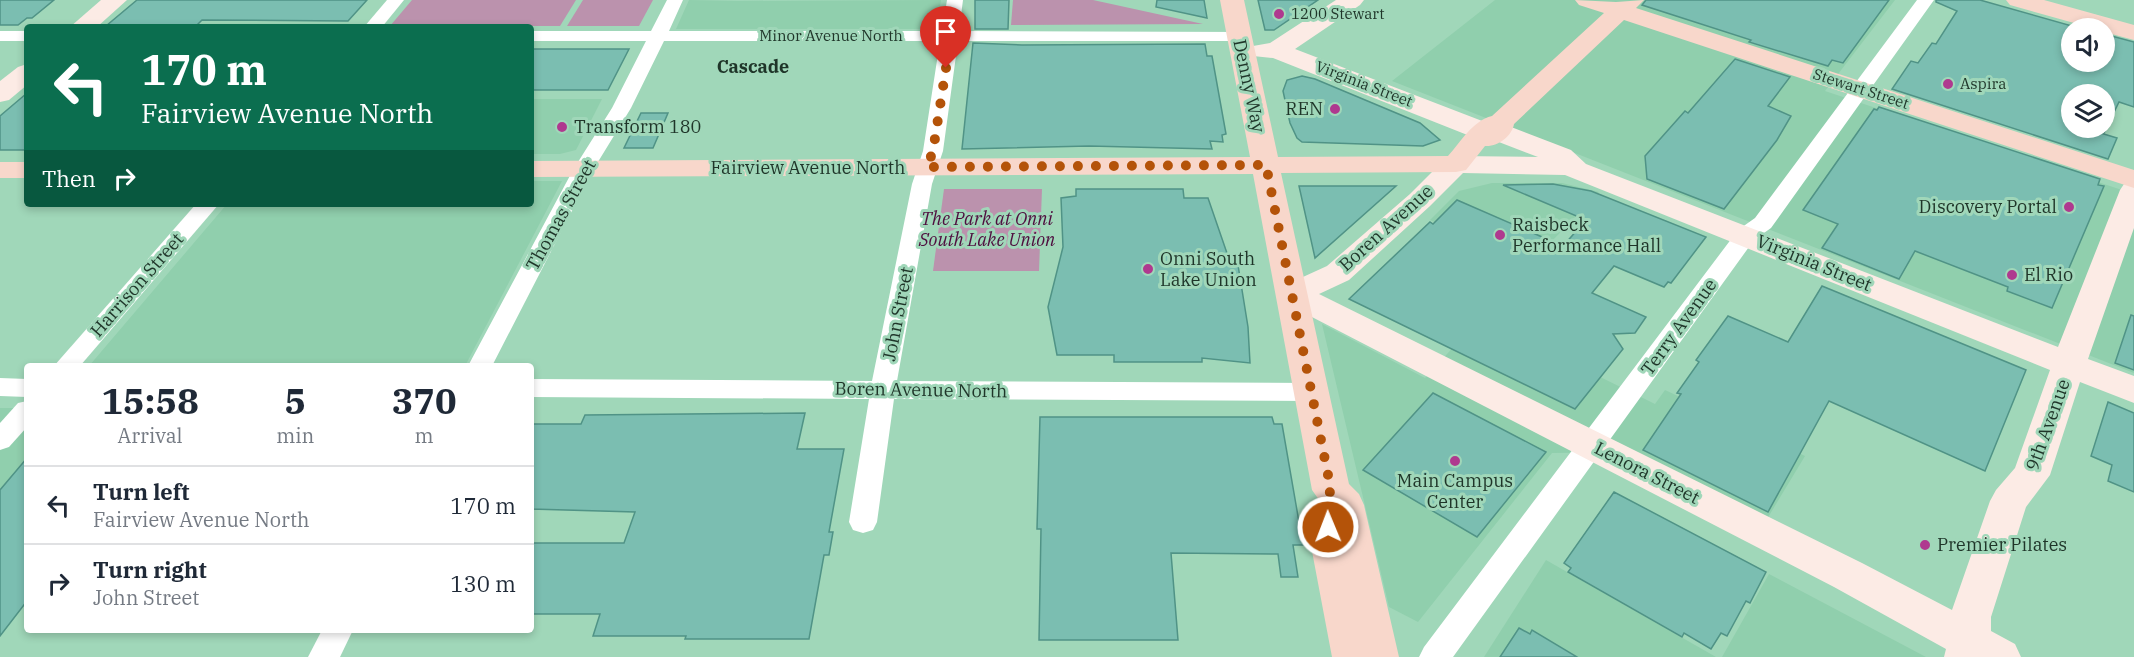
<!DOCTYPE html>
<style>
body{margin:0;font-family:"IBM Plex Serif",serif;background:#f2f2f3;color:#1f2937;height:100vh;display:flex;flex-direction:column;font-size:22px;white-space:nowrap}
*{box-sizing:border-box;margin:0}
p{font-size:20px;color:#747a83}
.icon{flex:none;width:33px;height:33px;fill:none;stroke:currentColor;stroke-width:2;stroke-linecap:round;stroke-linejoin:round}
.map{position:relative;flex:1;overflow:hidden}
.details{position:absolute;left:24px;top:363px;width:510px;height:270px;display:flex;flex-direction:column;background:#fff;border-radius:6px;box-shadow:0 3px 9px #0003}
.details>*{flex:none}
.hud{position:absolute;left:24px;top:24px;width:510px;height:183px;border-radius:6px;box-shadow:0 3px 9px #0003;background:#0b6e4f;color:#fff;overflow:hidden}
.controls{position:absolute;left:2061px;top:18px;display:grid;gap:12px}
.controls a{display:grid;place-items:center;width:54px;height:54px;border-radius:50%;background:#fff;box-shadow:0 3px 9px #0003;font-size:30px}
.pin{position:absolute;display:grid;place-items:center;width:51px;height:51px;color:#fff;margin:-62px -26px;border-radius:50% 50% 50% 0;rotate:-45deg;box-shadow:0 0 6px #0007}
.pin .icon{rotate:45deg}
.me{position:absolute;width:66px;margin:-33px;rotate:359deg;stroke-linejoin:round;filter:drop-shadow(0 0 4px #0008)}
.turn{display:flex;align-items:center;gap:21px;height:126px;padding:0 18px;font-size:27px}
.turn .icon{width:78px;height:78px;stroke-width:2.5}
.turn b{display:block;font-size:42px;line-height:51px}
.then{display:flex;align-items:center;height:57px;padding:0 18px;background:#0003;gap:12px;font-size:22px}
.eta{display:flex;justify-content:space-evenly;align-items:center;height:102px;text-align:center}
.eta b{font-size:36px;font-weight:700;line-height:42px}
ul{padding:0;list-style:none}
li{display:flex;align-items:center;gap:18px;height:78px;padding:0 18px;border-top:2px solid #e0e1e3}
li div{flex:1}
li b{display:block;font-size:22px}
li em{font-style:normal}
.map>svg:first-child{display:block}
.built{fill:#90cfad}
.green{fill:#bb92ad}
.building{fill:#7bbeb1;stroke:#509386;stroke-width:1.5}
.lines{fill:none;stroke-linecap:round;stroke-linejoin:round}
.street{fill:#fff;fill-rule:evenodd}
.secondary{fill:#fcebe5;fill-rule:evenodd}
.primary{fill:#f8d7cb;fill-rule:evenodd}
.route{stroke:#b45309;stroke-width:10;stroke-dasharray:0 18}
.poi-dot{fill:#af398f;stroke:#a0d7b9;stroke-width:2}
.labels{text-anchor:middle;stroke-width:6;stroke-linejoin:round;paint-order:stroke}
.far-poi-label{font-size:15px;fill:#1f3529;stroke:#a0d7b9;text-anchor:start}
.far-street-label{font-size:15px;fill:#1f3529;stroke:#a0d7b9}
.far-quarter-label{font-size:18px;font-weight:bold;fill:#1f3529;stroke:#a0d7b9}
.street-label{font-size:18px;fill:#1f3529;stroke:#a0d7b9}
.poi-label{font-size:18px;fill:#1f3529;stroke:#a0d7b9;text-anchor:start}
.park-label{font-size:18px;font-style:italic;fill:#4f0e3f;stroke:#a0d7b9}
</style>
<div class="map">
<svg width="2134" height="657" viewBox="0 0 2134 657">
<rect width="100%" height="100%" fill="#a0d7b9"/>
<g class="built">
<polygon points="689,0 737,1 941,0 936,29 676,29"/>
<polygon points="1495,0 1895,0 1825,91 2134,194 2134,373 1392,81"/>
<polygon points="531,99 602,99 576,150 560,154 531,154"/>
<polygon points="531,181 562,181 465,366 89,366 227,204 531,204"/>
<polygon points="1492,183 1562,183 1599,192 1529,265 1430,220 1459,191"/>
<polygon points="1480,318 1655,404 1665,390 1805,456 1767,519 1636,452 1552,453 1418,622 1389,607 1322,324 1425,378"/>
<polygon points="0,408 27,408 27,600 0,635"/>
<polygon points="1546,560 1716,657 1484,657"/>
<polygon points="1769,574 1926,657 1722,657"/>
</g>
<g class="green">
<polygon points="412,0 576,0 560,26 390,26"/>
<polygon points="583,0 653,0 639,26 567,26"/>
<polygon points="1013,0 1093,0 1203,24 1011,25"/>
<polygon points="944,189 1042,189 1039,271 933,271"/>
</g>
<g class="building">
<polygon points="0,0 54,0 32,18 27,18 18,25 0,25"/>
<polygon points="137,0 367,0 348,21 202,20 196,26 106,26"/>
<polygon points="975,0 1009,0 1008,29 975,29"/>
<polygon points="1157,0 1204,0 1207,18 1156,7"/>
<polygon points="1258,0 1318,0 1274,30 1265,30"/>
<polygon points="1646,0 1889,0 1843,63 1832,60 1828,66 1749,42 1751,40 1642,5"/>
<polygon points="1936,0 1980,0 2072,26 2072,62 2104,62 2104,34 2134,42 2134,107 2119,102 2104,133 2104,94 2072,94 2072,128 2084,128 2117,138 2108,159 1892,89 1911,61 1918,63 1932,43 1936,44 1957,11 1936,2"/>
<polygon points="973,43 1022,45 1205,44 1207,56 1212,56 1226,134 1222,135 1223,142 1210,141 1212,149 1089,146 962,149"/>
<polygon points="531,49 629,49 608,90 531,90"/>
<polygon points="1735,59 1790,77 1768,106 1791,116 1777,140 1724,209 1647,179 1645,156 1685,111 1688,113"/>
<polygon points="1302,76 1315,79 1420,123 1440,140 1423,146 1302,142 1297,138 1290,123 1283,91 1287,80"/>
<polygon points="27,93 27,150 0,150 0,116"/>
<polygon points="1879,107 2100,179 2098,185 2104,186 2052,308 2007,291 2008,287 1915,251 1899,279 1822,248 1838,224 1803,210 1874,109 1877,110"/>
<polygon points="641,113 668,113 653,148 624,148"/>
<polygon points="1553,184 1591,191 1706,237 1671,283 1668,282 1664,287 1614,266 1592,293 1646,317 1635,333 1613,334 1623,349 1575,409 1349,299 1430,222 1433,224 1457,200 1563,246 1586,220 1503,185"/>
<polygon points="1299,186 1396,186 1315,258"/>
<polygon points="1076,189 1183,189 1184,198 1208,198 1229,259 1237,259 1248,327 1250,363 1202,358 1202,362 1114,362 1114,355 1057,355 1048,307 1063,247 1061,198 1076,196"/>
<polygon points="1822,286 2026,370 1985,471 1829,401 1768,512 1643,450 1681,394 1677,393 1699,362 1696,360 1728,316 1788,342"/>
<polygon points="2131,315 2134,316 2134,370 2115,363"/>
<polygon points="1433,393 1546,452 1477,537 1363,470"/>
<polygon points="2108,402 2134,413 2134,492 2108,481 2112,465 2091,456"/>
<polygon points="805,413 797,449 844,449 829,532 833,532 829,555 824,555 809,639 685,639 686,636 593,636 600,614 531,614 531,543 624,543 635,512 531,509 531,424 581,424 585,415"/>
<polygon points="1040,417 1272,417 1274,424 1282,424 1303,545 1293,545 1298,577 1281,577 1278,554 1171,553 1178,640 1039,640 1041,529 1037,529"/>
<polygon points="27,458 27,601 0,636 0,490"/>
<polygon points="1614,492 1766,572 1750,603 1746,601 1727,636 1721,633 1711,649 1684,633 1682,637 1568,572 1571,568 1564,563"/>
<polygon points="1519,628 1530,634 1532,630 1577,657 1500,657"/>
</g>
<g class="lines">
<g class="street">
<polygon points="387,0 404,0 382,27 364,27"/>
<polygon points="667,0 683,0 669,31 942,31 947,0 963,0 959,31 1245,32 1248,36 1245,40 1239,41 958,41 943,151 932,184 897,381 1312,383 1321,386 1325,392 1321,398 1312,401 894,399 877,522 873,530 863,533 853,530 849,522 869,399 531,397 531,379 872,381 912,184 923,151 940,41 664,41 631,108 593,170 492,366 468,366 573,170 612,108 646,41 531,41 531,31 651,31"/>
<polygon points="1917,0 1934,0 1771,228 1754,240 1453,657 1419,657 1424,647 1738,230 1755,218"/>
<rect x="0" y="31" width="27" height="10"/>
<polygon points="196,204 219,204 80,366 54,366"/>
<polygon points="0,378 27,379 27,397 0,396"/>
<polygon points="27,401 27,427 9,447 0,450 0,423 18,403"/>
<polygon points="322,630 353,630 340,657 308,657"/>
</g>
<g class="secondary">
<polygon points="101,0 127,0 97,27 70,27"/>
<path d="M1336,0H1364L1360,5L1295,49L1490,124L1496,123L1506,125L1571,150L1586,164L2058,347L2120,190L2124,184L2134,181V228L2088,359L2134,376V403L2080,382L2050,475L2026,507L1991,617V631L2015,644L2021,657H1944L1946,649L1834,587L1281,301L1276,294L1281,287L1327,266L1410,194L1446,158L1456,156L1538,157L1491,139L1485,140L1475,138L1273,58L1253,56L1250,51L1253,46L1270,43ZM1463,173L1565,175L2050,370L2015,468L1996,490L1990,501L1952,610L1862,563L1319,294L1349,280L1430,206Z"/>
<polygon points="27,64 27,85 9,100 0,102 0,81 18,67"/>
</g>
<g class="primary">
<path d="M1220,0H1244L1278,157L1448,156C1461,142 1472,121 1492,116L1604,13L1579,5L1575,0L1616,2L1644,0L1636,8L2134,170V188L1624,20L1514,124C1512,136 1498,147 1485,146L1466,170L1456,172L1281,173L1349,484L1359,494L1364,505L1399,657H1332L1311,546L1317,535L1331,530L1327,511L1312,490L1253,174L531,177V161L1250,157Z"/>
<polygon points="2006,0 2044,0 2134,25 2134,40 2104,32 2104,28 2092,28 2010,5"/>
<rect x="0" y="162" width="27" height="16"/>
</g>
</g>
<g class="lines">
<polyline class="route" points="946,68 933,151 927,167 1266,165 1331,490 1323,505 1328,527"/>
</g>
<g class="poi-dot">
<circle cx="1279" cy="14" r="6"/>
<circle cx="1948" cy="84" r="6"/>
<circle cx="1335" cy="109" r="6"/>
<circle cx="562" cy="127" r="6"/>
<circle cx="2069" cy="207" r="6"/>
<circle cx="1500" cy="235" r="6"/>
<circle cx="1148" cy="269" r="6"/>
<circle cx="2012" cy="275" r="6"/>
<circle cx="1455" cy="461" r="6"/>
<circle cx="1925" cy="545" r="6"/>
</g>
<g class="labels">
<g class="far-poi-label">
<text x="1291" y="19">1200 Stewart</text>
<text x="1960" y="89">Aspira</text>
</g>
<g class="far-street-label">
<text x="831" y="41">Minor Avenue North</text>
<text transform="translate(1364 84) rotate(21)" y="5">Virginia Street</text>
<text transform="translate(1861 89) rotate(18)" y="5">Stewart Street</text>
</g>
<g class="far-quarter-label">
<text x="753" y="73">Cascade</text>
</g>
<g class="street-label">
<text transform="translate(1249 86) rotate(78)" y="6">Denny Way</text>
<text x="808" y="174">Fairview Avenue North</text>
<text transform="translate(561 215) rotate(-61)" y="6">Thomas Street</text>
<text transform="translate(1386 228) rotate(-42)" y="6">Boren Avenue</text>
<text transform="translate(1814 263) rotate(22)" y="6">Virginia Street</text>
<text transform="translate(137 285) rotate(-49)" y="6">Harrison Street</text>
<text transform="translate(898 314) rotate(-79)" y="6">John Street</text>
<text transform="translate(1679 327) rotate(-54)" y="6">Terry Avenue</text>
<text transform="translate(921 390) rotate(1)" y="6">Boren Avenue North</text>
<text transform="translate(2048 425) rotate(-70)" y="6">9th Avenue</text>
<text transform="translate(1647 473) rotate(27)" y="6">Lenora Street</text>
</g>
<g class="poi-label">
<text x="1323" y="115" text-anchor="end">REN</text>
<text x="574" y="133">Transform 180</text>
<text x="2057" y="213" text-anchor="end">Discovery Portal</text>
<text x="1512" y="231">Raisbeck<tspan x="1512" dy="21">Performance Hall</tspan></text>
<text x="1160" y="265">Onni South<tspan x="1160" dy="21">Lake Union</tspan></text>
<text x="2024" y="281">El Rio</text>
<text x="1455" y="487" text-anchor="middle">Main Campus<tspan x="1455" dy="21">Center</tspan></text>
<text x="1937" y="551">Premier Pilates</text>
</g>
<g class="park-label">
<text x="987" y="225">The Park at Onni<tspan x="987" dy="21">South Lake Union</tspan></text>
</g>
</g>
</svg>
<div class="controls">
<a><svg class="icon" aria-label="sound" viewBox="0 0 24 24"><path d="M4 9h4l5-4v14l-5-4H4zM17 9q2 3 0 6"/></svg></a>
<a><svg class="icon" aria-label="layers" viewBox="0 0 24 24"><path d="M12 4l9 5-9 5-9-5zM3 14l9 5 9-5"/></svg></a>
</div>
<div class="pin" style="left:946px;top:68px;background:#d93025"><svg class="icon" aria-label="arrive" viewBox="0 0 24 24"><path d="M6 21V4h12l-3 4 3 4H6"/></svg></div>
<svg class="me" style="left:1328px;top:527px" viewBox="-20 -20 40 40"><circle r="17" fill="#b45309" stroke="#fff" stroke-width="3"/><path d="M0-11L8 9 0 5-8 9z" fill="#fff"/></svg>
<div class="hud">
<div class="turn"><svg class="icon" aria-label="left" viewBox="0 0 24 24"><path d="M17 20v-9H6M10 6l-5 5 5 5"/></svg><div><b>170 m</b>Fairview Avenue North</div></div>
<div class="then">Then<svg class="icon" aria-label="right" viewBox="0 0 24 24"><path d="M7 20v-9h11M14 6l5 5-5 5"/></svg></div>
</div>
<section class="details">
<div class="eta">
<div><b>15:58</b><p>Arrival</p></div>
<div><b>5</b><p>min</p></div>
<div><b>370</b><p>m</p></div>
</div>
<ul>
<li><svg class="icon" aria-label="left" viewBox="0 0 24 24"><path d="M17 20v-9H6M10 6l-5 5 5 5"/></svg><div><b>Turn left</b><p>Fairview Avenue North</p></div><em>170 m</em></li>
<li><svg class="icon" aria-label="right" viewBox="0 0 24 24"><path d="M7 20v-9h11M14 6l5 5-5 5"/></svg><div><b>Turn right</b><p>John Street</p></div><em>130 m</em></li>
</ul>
</section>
</div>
